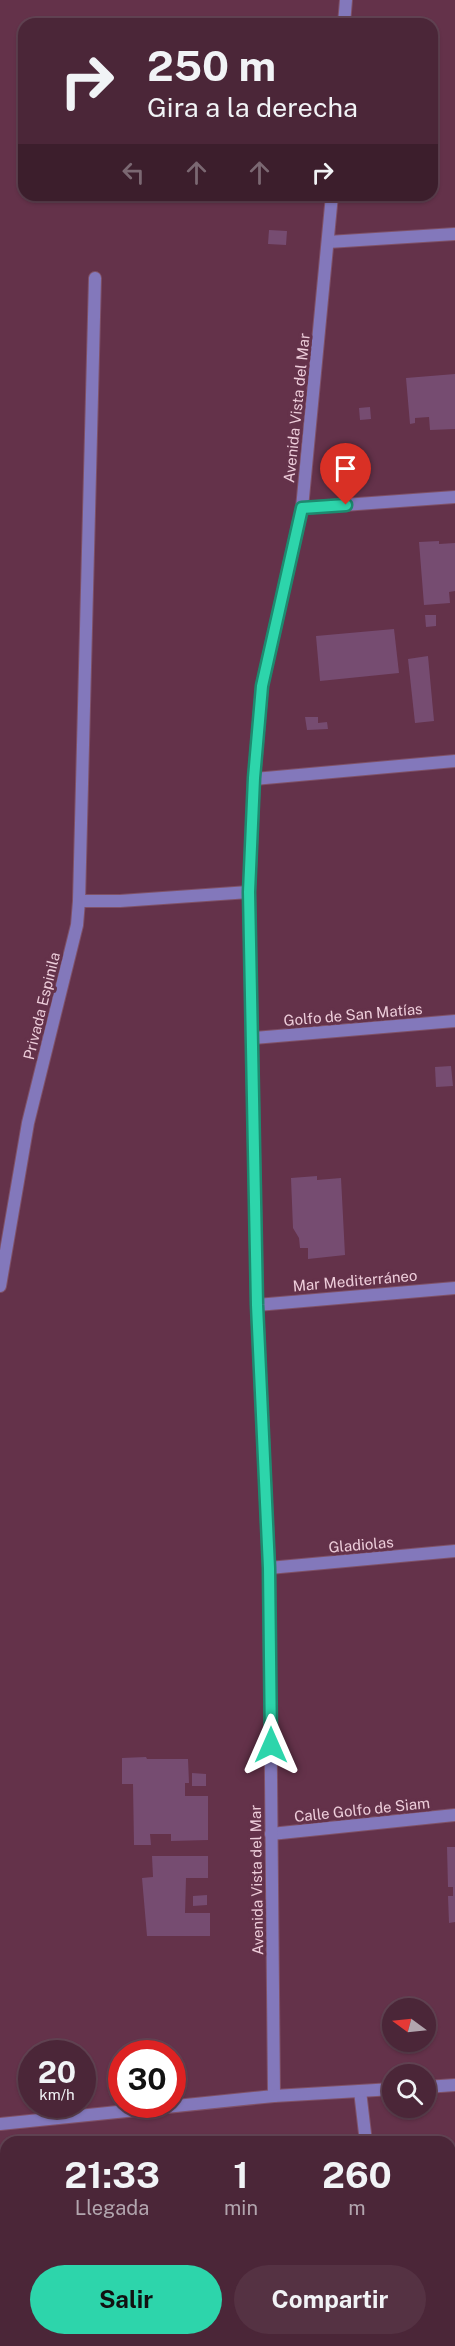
<!DOCTYPE html>
<html lang="es">
<meta charset="utf-8">
<style>
body{margin:0;font-family:"Public Sans",sans-serif;background:#553243;color:#f1f3f6;height:100vh;display:flex;flex-direction:column;font-size:22px;white-space:nowrap}
*{box-sizing:border-box;margin:0}
p{font-size:20px;color:#b2a5ae}
.icon{flex:none;width:33px;height:33px;fill:none;stroke:currentColor;stroke-width:2;stroke-linecap:round;stroke-linejoin:round}
.map{position:relative;flex:1;overflow:hidden}
.drawer{position:absolute;left:0px;top:2136px;width:456px;height:210px;display:flex;flex-direction:column;background:#4b2638;border-radius:18px 18px 0 0;box-shadow:0 2px 4px #0004,0 0 0 2px #624353}
.drawer>*{flex:none}
.banner{position:absolute;left:18px;top:18px;width:420px;height:183px;border-radius:18px;box-shadow:0 2px 4px #0004,0 0 0 2px #624353;background:#4b2638;color:#f1f3f6;overflow:hidden}
.needle{width:39px;rotate:285deg}
.fabs{position:absolute;left:382px;top:1998px;display:grid;gap:12px}
.fabs a{display:grid;place-items:center;width:54px;height:54px;border-radius:50%;background:#4b2638;box-shadow:0 2px 4px #0004,0 0 0 2px #624353;font-size:30px}
.speed{position:absolute;left:18px;top:2040px;display:flex;gap:12px;font-size:30px;font-weight:700;text-align:center}
.speed>*{display:grid;place-content:center;width:78px;height:78px;border-radius:50%;background:#4b2638;box-shadow:0 2px 4px #0004,0 0 0 2px #624353;line-height:1}
.speed small{font-size:15px;font-weight:400}
.speed .limit{border:9px solid #d22;background:#fff;color:#111}
.pin{position:absolute;display:grid;place-items:center;width:51px;height:51px;color:#fff;margin:-62px -26px;border-radius:50% 50% 50% 0;rotate:-45deg;box-shadow:0 0 6px #0007}
.pin .icon{rotate:45deg}
.me{position:absolute;width:66px;margin:-33px;rotate:0deg;stroke-linejoin:round;filter:drop-shadow(0 0 4px #0008)}
.turn{display:flex;align-items:center;gap:21px;height:126px;padding:0 30px;font-size:27px}
.turn .icon{width:78px;height:78px;stroke-width:2.5}
.turn b{display:block;font-size:42px;line-height:51px}
.lanes{display:flex;align-items:center;height:57px;padding:0 30px;background:#0003;justify-content:center;gap:30px;direction:ltr}
.lanes .off{opacity:.35}
.eta{display:flex;justify-content:space-evenly;align-items:center;height:102px;text-align:center}
.eta b{font-size:36px;font-weight:700;line-height:42px}
.action{display:flex;gap:12px;margin-top:auto;padding:12px 30px}
.action a{flex:1;height:69px;border-radius:36px;background:#2dd5ab;color:#111;font-size:24px;font-weight:700;line-height:69px;text-align:center}
.action a+a{background:#553243;color:#f1f3f6}
.map>svg:first-child{display:block}
.building{fill:#764c71}
.lines{fill:none;stroke-linecap:round;stroke-linejoin:round}
.service-casing{stroke:#7f5167;stroke-width:14}
.minor-casing{stroke:#7f5167;stroke-width:14}
.service{stroke:#8378bb;stroke-width:12}
.minor{stroke:#8378bb;stroke-width:12}
.route-casing{stroke:#1d8a6f;stroke-width:15}
.route{stroke:#2dd5ab;stroke-width:10}
.labels{text-anchor:middle;stroke-width:6;stroke-linejoin:round;paint-order:stroke}
.street-label{font-size:15px;fill:#edcdda;stroke:#64324a}
</style>
<div class="map">
<svg width="455" height="2346" viewBox="0 0 455 2346">
<rect width="100%" height="100%" fill="#64324a"/>
<g class="building">
<polygon points="269,230 287,231 286,245 268,244"/>
<polygon points="455,374 455,429 430,430 429,417 415,418 415,423 410,424 406,378"/>
<polygon points="370,407 371,419 360,420 359,408"/>
<polygon points="439,541 439,544 455,543 455,591 449,592 450,603 424,605 419,542"/>
<polygon points="425,615 436,615 436,626 426,627"/>
<polygon points="394,629 399,673 320,681 316,636"/>
<polygon points="428,656 434,721 415,723 408,659"/>
<polygon points="305,717 318,717 318,723 327,722 328,729 307,730"/>
<polygon points="451,1066 453,1086 436,1087 435,1067"/>
<polygon points="317,1176 317,1180 341,1178 345,1255 308,1259 308,1248 300,1248 299,1238 293,1228 291,1178"/>
<polygon points="146,1757 147,1759 188,1759 189,1783 185,1783 185,1796 208,1796 208,1840 171,1841 171,1834 150,1834 151,1845 134,1845 133,1784 122,1784 122,1758"/>
<polygon points="192,1773 206,1774 206,1786 192,1786"/>
<polygon points="447,1847 455,1847 455,1922 449,1923 448,1896 453,1896 453,1887 448,1887"/>
<polygon points="152,1856 208,1856 208,1878 186,1878 185,1913 210,1913 210,1936 147,1936 142,1878 153,1877"/>
<polygon points="207,1895 207,1905 193,1906 193,1896"/>
<polygon points="455,2202 455,2236 453,2236 453,2227 450,2228 450,2203"/>
</g>
<g class="lines">
<g class="service-casing">
<polyline id="service" points="360,2091 366,2142"/>
</g>
<g class="minor-casing">
<g id="minor">
<polyline points="344,24 346,0"/>
<polyline points="328,242 455,234"/>
<polyline points="302,508 455,497"/>
<polyline points="254,779 455,761"/>
<polyline points="79,901 120,901 249,892"/>
<polyline points="253,1038 455,1021"/>
<polyline points="0,1286 28,1123 77,925 79,901 95,278"/>
<polyline points="257,1305 455,1288"/>
<polyline points="269,1568 455,1551"/>
<polyline points="271,1834 455,1815"/>
<polyline points="426,2087 455,2085"/>
<polyline points="274,2096 269,1568 257,1305 249,892 254,779 262,686 302,508 332,195"/>
<polyline points="0,2124 274,2096 393,2089"/>
</g>
</g>
<use href="#service" class="service"/>
<use href="#minor" class="minor"/>
</g>
<g class="lines">
<g class="route-casing">
<polyline id="route" points="271,1745 269,1568 257,1305 249,892 254,778 262,686 302,508 346,505"/>
</g>
<use href="#route" class="route"/>
</g>
<g class="labels">
<g class="street-label">
<text transform="translate(297 408) rotate(-84)" y="5">Avenida Vista del Mar</text>
<text transform="translate(42 1006) rotate(-76)" y="5">Privada Espinila</text>
<text transform="translate(353 1015) rotate(-5)" y="5">Golfo de San Matías</text>
<text transform="translate(355 1281) rotate(-5)" y="5">Mar Mediterráneo</text>
<text transform="translate(361 1545) rotate(-5)" y="5">Gladiolas</text>
<text transform="translate(362 1810) rotate(-6)" y="5">Calle Golfo de Siam</text>
<text transform="translate(257 1880) rotate(-91)" y="5">Avenida Vista del Mar</text>
</g>
</g>
</svg>
<div class="fabs">
<a><svg class="needle" viewBox="-14 -14 28 28"><path d="M0-13l5 13h-10z" fill="#e53935"/><path d="M0 13l5-13h-10z" fill="#b2a5ae"/></svg></a>
<a><svg class="icon" aria-label="search" viewBox="0 0 24 24"><circle cx="10" cy="10" r="6"/><path d="M15 15l6 6"/></svg></a>
</div>
<div class="speed"><div>20<small>km/h</small></div><div class="limit">30</div></div>
<div class="pin" style="left:346px;top:505px;background:#d93025"><svg class="icon" aria-label="arrive" viewBox="0 0 24 24"><path d="M6 21V4h12l-3 4 3 4H6"/></svg></div>
<svg class="me" style="left:271px;top:1745px" viewBox="-20 -20 40 40"><path d="M0-17L14 15 0 8-14 15z" fill="#2dd5ab" stroke="#fff" stroke-width="4"/></svg>
<div class="banner">
<div class="turn"><svg class="icon" aria-label="right" viewBox="0 0 24 24"><path d="M7 20v-9h11M14 6l5 5-5 5"/></svg><div><b>250 m</b>Gira a la derecha</div></div>
<div class="lanes"><svg class="icon off" aria-label="left" viewBox="0 0 24 24"><path d="M17 20v-9H6M10 6l-5 5 5 5"/></svg><svg class="icon off" aria-label="ahead" viewBox="0 0 24 24"><path d="M12 20V5M6 11l6-6 6 6"/></svg><svg class="icon off" aria-label="ahead" viewBox="0 0 24 24"><path d="M12 20V5M6 11l6-6 6 6"/></svg><svg class="icon" aria-label="right" viewBox="0 0 24 24"><path d="M7 20v-9h11M14 6l5 5-5 5"/></svg></div>
</div>
<section class="drawer">
<div class="eta">
<div><b>21:33</b><p>Llegada</p></div>
<div><b>1</b><p>min</p></div>
<div><b>260</b><p>m</p></div>
</div>
<div class="action"><a>Salir</a><a>Compartir</a></div>
</section>
</div>
